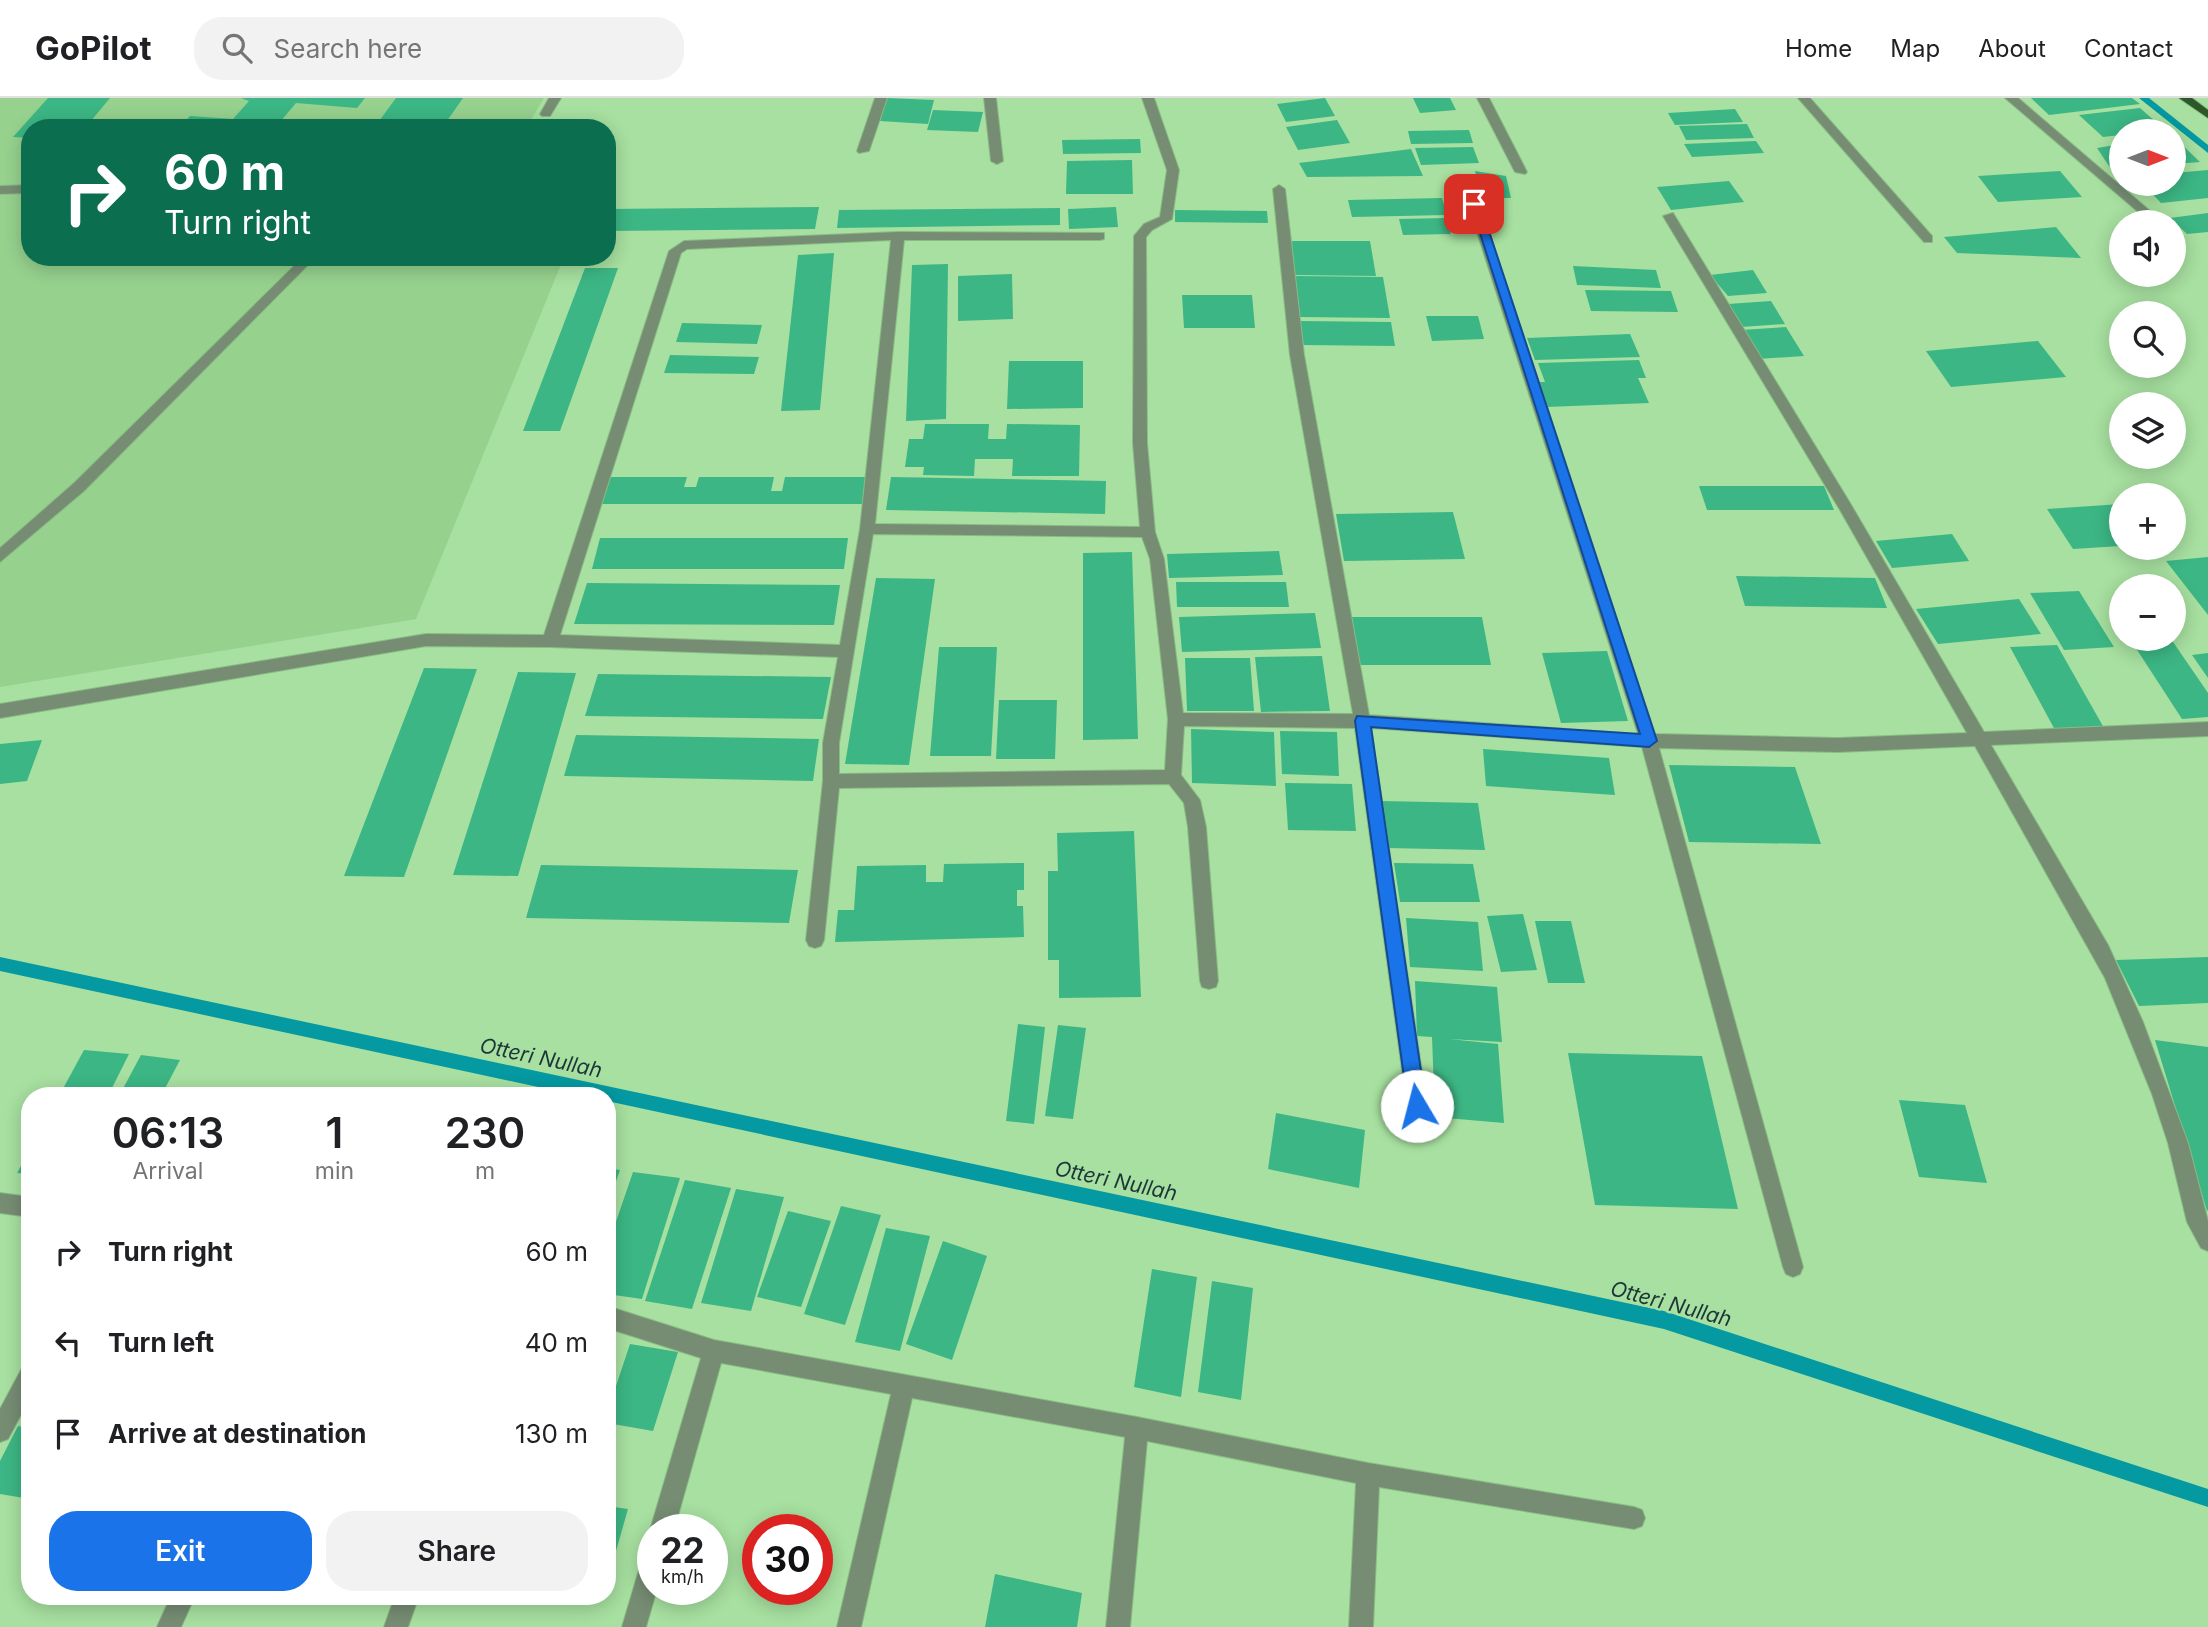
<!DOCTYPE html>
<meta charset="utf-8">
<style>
body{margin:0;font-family:Inter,sans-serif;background:#f2f2f2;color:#202124;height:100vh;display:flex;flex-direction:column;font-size:26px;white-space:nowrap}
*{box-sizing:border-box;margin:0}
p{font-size:23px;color:#757577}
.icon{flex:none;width:38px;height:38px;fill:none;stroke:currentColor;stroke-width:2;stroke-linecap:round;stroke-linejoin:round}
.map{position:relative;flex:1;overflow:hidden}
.side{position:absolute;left:21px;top:989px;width:595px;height:518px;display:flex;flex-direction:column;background:#fff;border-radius:28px;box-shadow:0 4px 18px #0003}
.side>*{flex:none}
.top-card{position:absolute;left:21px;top:21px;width:595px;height:147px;border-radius:28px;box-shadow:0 4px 18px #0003;background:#0b6e4f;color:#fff;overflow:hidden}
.needle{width:46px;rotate:90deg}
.buttons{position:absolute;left:2109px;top:21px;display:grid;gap:14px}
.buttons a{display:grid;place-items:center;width:77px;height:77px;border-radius:50%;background:#fff;box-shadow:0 4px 18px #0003;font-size:35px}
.speed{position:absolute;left:637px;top:1416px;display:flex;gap:14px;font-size:35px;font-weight:700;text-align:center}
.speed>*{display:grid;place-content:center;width:91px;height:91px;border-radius:50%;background:#fff;box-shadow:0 4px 18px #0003;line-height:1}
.speed small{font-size:18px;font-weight:400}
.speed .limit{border:10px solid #d22;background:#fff;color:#111}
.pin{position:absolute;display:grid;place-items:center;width:60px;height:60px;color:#fff;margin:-30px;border-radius:14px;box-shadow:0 4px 10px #0006}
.me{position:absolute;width:77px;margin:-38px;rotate:352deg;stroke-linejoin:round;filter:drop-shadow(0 0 5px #0008)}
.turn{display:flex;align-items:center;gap:24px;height:147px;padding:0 28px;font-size:32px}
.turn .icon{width:91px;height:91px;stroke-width:2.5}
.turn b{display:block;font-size:49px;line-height:60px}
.eta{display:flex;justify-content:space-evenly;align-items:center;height:119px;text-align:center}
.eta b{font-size:42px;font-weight:600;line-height:49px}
.action{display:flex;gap:14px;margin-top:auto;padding:14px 28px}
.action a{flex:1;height:80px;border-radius:28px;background:#1a73e8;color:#fff;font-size:28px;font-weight:600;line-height:80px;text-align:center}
.action a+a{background:#f2f2f2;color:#202124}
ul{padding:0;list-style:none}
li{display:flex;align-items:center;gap:21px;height:91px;padding:0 28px}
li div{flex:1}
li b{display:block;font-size:26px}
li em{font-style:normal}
header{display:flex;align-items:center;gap:42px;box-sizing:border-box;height:98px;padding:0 35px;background:#fff;border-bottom:2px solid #e0e0e0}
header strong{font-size:33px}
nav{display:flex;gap:38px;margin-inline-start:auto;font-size:24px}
.search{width:490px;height:63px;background:#f2f2f2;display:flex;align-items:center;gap:18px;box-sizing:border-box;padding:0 24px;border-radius:28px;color:#757577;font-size:26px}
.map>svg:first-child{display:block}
.built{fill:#96d18e}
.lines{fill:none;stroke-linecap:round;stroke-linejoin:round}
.stream{fill:#0599a1;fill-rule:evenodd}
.building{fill:#3cb684}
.minor-casing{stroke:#89bc84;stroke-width:2}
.major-casing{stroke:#89bc84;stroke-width:2}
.minor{fill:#768d73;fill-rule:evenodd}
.major{fill:#2c5728;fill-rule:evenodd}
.route{fill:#1a73e8;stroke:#114b97;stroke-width:2}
.labels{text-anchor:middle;stroke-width:5;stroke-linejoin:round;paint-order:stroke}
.water-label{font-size:21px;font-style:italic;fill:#1c3638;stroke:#a7e0a0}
</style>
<header>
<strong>GoPilot</strong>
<div class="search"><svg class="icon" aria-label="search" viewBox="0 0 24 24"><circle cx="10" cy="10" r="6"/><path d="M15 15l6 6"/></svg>Search here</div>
<nav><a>Home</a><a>Map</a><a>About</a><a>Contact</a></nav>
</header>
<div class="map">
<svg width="2208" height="1529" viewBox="0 0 2208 1529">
<rect width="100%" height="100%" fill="#a7e0a0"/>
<polygon class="built" points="0,0 544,0 526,30 30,30 30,159 564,159 416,521 0,589"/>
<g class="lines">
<g class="stream">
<polygon points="2139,0 2149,0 2208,47 2208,55"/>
<polygon points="0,859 1664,1213 2208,1391 2208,1409 1664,1231 607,1003 607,998 580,998 0,873"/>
</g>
</g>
<g class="building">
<polygon points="48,0 110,0 85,30 30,30 30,40 13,39"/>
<polygon points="241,0 365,0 357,10 296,5 280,24 329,27 327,30 179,30 190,18 233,21 249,3"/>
<polygon points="396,0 463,0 442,30 374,30"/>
<polygon points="887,0 934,2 928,26 880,23"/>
<polygon points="1325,0 1335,18 1286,24 1277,6"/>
<polygon points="1413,0 1450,0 1456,12 1420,15"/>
<polygon points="2031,0 2132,0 2140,6 2049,17"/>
<polygon points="2140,10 2165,32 2121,33 2121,37 2103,39 2079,17"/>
<polygon points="1735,11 1743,24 1675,27 1668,15"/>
<polygon points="933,12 983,14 978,34 927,32"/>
<polygon points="1337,22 1350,45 1298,52 1286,29"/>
<polygon points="1747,26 1754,40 1686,42 1679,28"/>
<polygon points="1469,32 1473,45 1411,46 1408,33"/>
<polygon points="2174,39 2200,64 2174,66"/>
<polygon points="1140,41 1141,55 1063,56 1062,42"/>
<polygon points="1756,43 1764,55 1692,59 1684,46"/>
<polygon points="2121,46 2121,66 2109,68 2097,50"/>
<polygon points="1473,49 1479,65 1421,67 1415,50"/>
<polygon points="1411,51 1423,78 1307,79 1299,65"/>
<polygon points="1132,62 1133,96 1066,96 1067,63"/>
<polygon points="2208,72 2208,100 2161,105 2143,86 2174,86 2174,75"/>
<polygon points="1475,73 1506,78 1511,100 1482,100"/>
<polygon points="2060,73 2082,99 1998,104 1978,78"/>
<polygon points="1729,83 1744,104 1671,112 1657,89"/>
<polygon points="1442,100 1447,117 1352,119 1348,102"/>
<polygon points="819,109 815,131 607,133 607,111"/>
<polygon points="1116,109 1118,129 1069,131 1068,111"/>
<polygon points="1060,110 1060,127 837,130 839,112"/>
<polygon points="1175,112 1267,113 1268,125 1175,124"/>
<polygon points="2208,115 2208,134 2187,136 2170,120"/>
<polygon points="1446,120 1451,136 1403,137 1399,121"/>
<polygon points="2056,129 2081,160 1957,155 1944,139"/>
<polygon points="1290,143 1370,143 1376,178 1294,177"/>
<polygon points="834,155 820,312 781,313 798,157"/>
<polygon points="948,166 946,321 906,323 912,167"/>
<polygon points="1573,168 1656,172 1661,190 1577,187"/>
<polygon points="585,170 618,170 560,333 523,333"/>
<polygon points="1753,172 1767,195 1728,198 1710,177"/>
<polygon points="1012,176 1013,221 958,223 958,178"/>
<polygon points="1295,178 1383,179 1390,220 1299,219"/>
<polygon points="1585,192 1671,193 1678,214 1591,213"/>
<polygon points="1182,197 1252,197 1255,230 1184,230"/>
<polygon points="1771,203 1785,226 1741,229 1728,206"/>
<polygon points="1426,218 1478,218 1484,241 1432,243"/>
<polygon points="1300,223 1391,224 1395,248 1303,247"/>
<polygon points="682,225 762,227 757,246 676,244"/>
<polygon points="1786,229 1804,258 1757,261 1741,232"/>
<polygon points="1630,236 1640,259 1535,262 1527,240"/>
<polygon points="2038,243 2066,279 1951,289 1926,253"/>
<polygon points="670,257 759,259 754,276 664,275"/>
<polygon points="1639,262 1646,280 1638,280 1649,305 1546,309 1537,284 1545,284 1538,265"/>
<polygon points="1009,263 1083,263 1083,310 1007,311"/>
<polygon points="925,326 989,326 988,341 1006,341 1007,326 1080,327 1079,378 1012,378 1013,361 975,361 974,378 923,377 924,369 905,369 909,341 923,341"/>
<polygon points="610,379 687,379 684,389 696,389 699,379 774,379 771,393 782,393 785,379 867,379 863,406 602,406"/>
<polygon points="891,379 1106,383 1105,416 886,412"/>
<polygon points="1699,388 1824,388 1834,412 1707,412"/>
<polygon points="2121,406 2121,448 2073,451 2047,411"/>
<polygon points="1453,414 1465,461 1344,463 1336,416"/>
<polygon points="1952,436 1969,463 1892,470 1876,443"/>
<polygon points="600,440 848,440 844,471 592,471"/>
<polygon points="1279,453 1283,477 1169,480 1167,456"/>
<polygon points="1132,454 1138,641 1083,642 1083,455"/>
<polygon points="2208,459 2208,517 2166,463"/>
<polygon points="1736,478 1875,480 1887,510 1745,508"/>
<polygon points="876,480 935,481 909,667 845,666"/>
<polygon points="1176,484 1286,484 1289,509 1177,509"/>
<polygon points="587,485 840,487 834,527 574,526"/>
<polygon points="2079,493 2114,549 2064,552 2030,495"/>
<polygon points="2019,501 2041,536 1938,546 1916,511"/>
<polygon points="1315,515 1321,550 1182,554 1179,519"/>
<polygon points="1351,519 1482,519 1491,567 1357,567"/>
<polygon points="2130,541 2171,541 2208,595 2208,619 2182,621"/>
<polygon points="2057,547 2104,630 2055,632 2010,549"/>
<polygon points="939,549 997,549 991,658 930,658"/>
<polygon points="1607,553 1628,623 1561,625 1542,555"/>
<polygon points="2208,555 2208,580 2192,557"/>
<polygon points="1322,558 1330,613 1261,614 1255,559"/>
<polygon points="1185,560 1250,560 1254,613 1187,613"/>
<polygon points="424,570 477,571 404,779 344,778"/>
<polygon points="518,574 576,575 518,778 453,777"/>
<polygon points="598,576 831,579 823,621 585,618"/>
<polygon points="999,602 1057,602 1055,661 996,661"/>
<polygon points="1191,631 1274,634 1276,688 1192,685"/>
<polygon points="1280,633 1337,634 1339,678 1282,676"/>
<polygon points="576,637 819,641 813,683 564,678"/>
<polygon points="42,642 27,683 0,686 0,646"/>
<polygon points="1483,651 1609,660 1615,697 1486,688"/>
<polygon points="1669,667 1795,669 1821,746 1689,744"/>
<polygon points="1285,685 1352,686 1356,733 1288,732"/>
<polygon points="1381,703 1478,705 1485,752 1386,750"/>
<polygon points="1134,733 1141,899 1059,900 1059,862 1048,862 1048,773 1058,773 1057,735"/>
<polygon points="1024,765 1024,792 1017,792 1017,808 1023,808 1024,839 835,844 838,812 854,812 857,768 926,767 926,784 943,784 944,766"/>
<polygon points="1394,765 1473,766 1480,804 1400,804"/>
<polygon points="541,767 798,772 789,825 526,820"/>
<polygon points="1523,816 1537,872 1501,874 1487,818"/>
<polygon points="1406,820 1478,824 1483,873 1410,869"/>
<polygon points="1535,823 1571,823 1585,885 1548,885"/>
<polygon points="2208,859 2208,905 2139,908 2116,862"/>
<polygon points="1415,883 1497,889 1502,944 1449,941 1498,946 1504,1025 1435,1019 1432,939 1417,938"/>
<polygon points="1018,926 1045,929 1034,1026 1006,1023"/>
<polygon points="1058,927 1086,930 1073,1021 1045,1018"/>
<polygon points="2155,942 2208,949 2208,1112 2207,1113"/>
<polygon points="84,952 129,956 108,998 59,998"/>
<polygon points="1568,955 1702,958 1738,1111 1595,1107"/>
<polygon points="141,957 180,962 161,998 119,998"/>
<polygon points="274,991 311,996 311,998 271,998"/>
<polygon points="1899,1002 1965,1007 1987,1085 1919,1079"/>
<polygon points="1276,1015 1365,1032 1359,1090 1268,1071"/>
<polygon points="30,1052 30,1076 17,1075"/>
<polygon points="607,1070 620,1072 608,1106 607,1105"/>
<polygon points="633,1074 680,1080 642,1201 607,1196 607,1150"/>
<polygon points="685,1082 731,1090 692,1211 645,1203"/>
<polygon points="736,1091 784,1099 751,1213 701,1205"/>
<polygon points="841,1108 881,1117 845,1227 804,1216"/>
<polygon points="788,1113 831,1123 801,1209 757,1199"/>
<polygon points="886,1130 930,1138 900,1253 855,1244"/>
<polygon points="943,1143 987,1158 952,1262 906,1246"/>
<polygon points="1152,1171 1197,1179 1181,1299 1134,1289"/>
<polygon points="1212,1183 1253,1190 1241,1302 1198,1294"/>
<polygon points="630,1246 678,1254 653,1333 607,1325 607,1315"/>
<polygon points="18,1328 30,1330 30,1401 0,1396 0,1363"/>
<polygon points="607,1408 628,1411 608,1481 607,1481"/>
<polygon points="995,1476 1082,1495 1077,1529 985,1529"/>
</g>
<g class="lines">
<g class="minor-casing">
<g id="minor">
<polygon points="549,0 561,0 550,18 542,18 540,16"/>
<polygon points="875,0 887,0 869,53 859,55 857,53"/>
<polygon points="984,0 996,0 1003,63 997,66 991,63"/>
<path d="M1142,0H1154L1179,72L1172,121L1152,132L1146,139L1147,345L1155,434L1164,461L1183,615L1353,616L1290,257L1273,91L1279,87L1285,91L1304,257L1369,617L1638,636L1468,106L1474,102L1480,106L1655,636L1838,640L1967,635L1840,412L1663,118L1673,115L1850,405L1984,634L2208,624V638L1991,647L2108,847L2143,924L2188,1045L2208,1123V1153L2201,1150L2187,1124L2168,1045L2152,996L2105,880L1975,648L1838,654L1659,650L1803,1169L1800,1176L1793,1179L1786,1176L1783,1169L1642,649L1371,630L1427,1008L1424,1015L1417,1017L1410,1015L1407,1008L1355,630L1184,628L1181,677L1200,702L1206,729L1218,883L1216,889L1209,891L1202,889L1200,883L1188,729L1184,705L1169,686L839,690L824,842L821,848L815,850L809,848L806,842L823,683V645L838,559L550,549L426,548L0,620V606L426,536L544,537L669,153L684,143L898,134L1104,135V141L1100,142H904L875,426L1140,429L1133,345L1134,138L1144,126L1160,119L1167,72ZM891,142L860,431L840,547L560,537L681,155L687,151ZM873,436L1142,439L1150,461L1168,621L1165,672L839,676V645Z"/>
<polygon points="1477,0 1489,0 1527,74 1525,76 1515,74"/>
<polygon points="1798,0 1810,0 1932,138 1932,144 1924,144"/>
<polygon points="2005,0 2018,0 2163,124 2150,124"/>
<polygon points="30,87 30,95 0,96 0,88"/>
<polygon points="303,159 316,159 84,393 0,464 0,450 74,385"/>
<polygon points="0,1095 30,1099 30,1119 0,1115"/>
<polygon points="607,1208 714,1242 1137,1319 1368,1365 1634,1409 1642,1412 1645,1420 1642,1428 1634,1431 1379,1389 1373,1529 1349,1529 1356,1385 1147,1343 1130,1529 1106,1529 1125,1339 912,1300 861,1529 837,1529 891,1296 721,1265 674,1432 653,1432 653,1438 650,1432 701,1260 607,1230"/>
<polygon points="30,1267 30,1300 8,1341 0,1344 0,1311 22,1270"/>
<polygon points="653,1453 653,1491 657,1491 646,1529 622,1529 641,1465 645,1457"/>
<polygon points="171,1498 195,1498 181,1529 157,1529"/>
<polygon points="395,1498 419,1498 408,1529 384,1529"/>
</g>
</g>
<g class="major-casing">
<polygon id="major" points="2179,0 2192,0 2208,12 2208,20"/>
</g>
<use href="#minor" class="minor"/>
<use href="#major" class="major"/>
</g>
<polygon class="route" points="1470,104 1480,106 1657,643 1649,649 1371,629 1426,1008 1423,1014 1417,1016 1411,1014 1408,1008 1355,623 1357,618 1640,636"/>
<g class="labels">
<g class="water-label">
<text transform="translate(541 960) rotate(12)" y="7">Otteri Nullah</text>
<text transform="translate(1116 1083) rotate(12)" y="7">Otteri Nullah</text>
<text transform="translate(1671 1206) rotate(15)" y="7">Otteri Nullah</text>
</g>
</g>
</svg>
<div class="buttons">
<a><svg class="needle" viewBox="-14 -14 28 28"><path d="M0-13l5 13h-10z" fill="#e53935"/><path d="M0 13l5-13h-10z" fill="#757577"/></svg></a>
<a><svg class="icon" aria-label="sound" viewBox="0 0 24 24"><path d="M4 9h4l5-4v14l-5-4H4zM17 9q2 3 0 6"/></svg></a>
<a><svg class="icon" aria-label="search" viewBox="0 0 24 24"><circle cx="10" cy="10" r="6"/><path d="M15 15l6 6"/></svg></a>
<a><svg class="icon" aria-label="layers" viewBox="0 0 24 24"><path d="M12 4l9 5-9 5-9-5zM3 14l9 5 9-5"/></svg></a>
<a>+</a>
<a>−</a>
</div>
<div class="speed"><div>22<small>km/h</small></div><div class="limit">30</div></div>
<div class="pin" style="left:1474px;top:106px;background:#d93025"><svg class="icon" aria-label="arrive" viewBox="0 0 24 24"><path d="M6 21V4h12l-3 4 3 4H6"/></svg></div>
<svg class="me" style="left:1417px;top:1008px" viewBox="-20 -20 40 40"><circle r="19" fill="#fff"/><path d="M0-13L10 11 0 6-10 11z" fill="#1a73e8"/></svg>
<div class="top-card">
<div class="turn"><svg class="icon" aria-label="right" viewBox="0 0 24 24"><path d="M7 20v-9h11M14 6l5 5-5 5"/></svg><div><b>60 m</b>Turn right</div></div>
</div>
<section class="side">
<div class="eta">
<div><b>06:13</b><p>Arrival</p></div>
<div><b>1</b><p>min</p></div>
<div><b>230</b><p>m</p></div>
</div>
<ul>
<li><svg class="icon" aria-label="right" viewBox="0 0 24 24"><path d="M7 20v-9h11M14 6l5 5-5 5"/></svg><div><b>Turn right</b></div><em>60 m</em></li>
<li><svg class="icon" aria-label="left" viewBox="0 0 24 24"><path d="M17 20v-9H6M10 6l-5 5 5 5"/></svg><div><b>Turn left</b></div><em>40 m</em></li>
<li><svg class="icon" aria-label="arrive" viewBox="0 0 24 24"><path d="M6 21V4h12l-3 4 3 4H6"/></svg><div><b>Arrive at destination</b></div><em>130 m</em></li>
</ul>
<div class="action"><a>Exit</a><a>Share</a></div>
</section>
</div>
